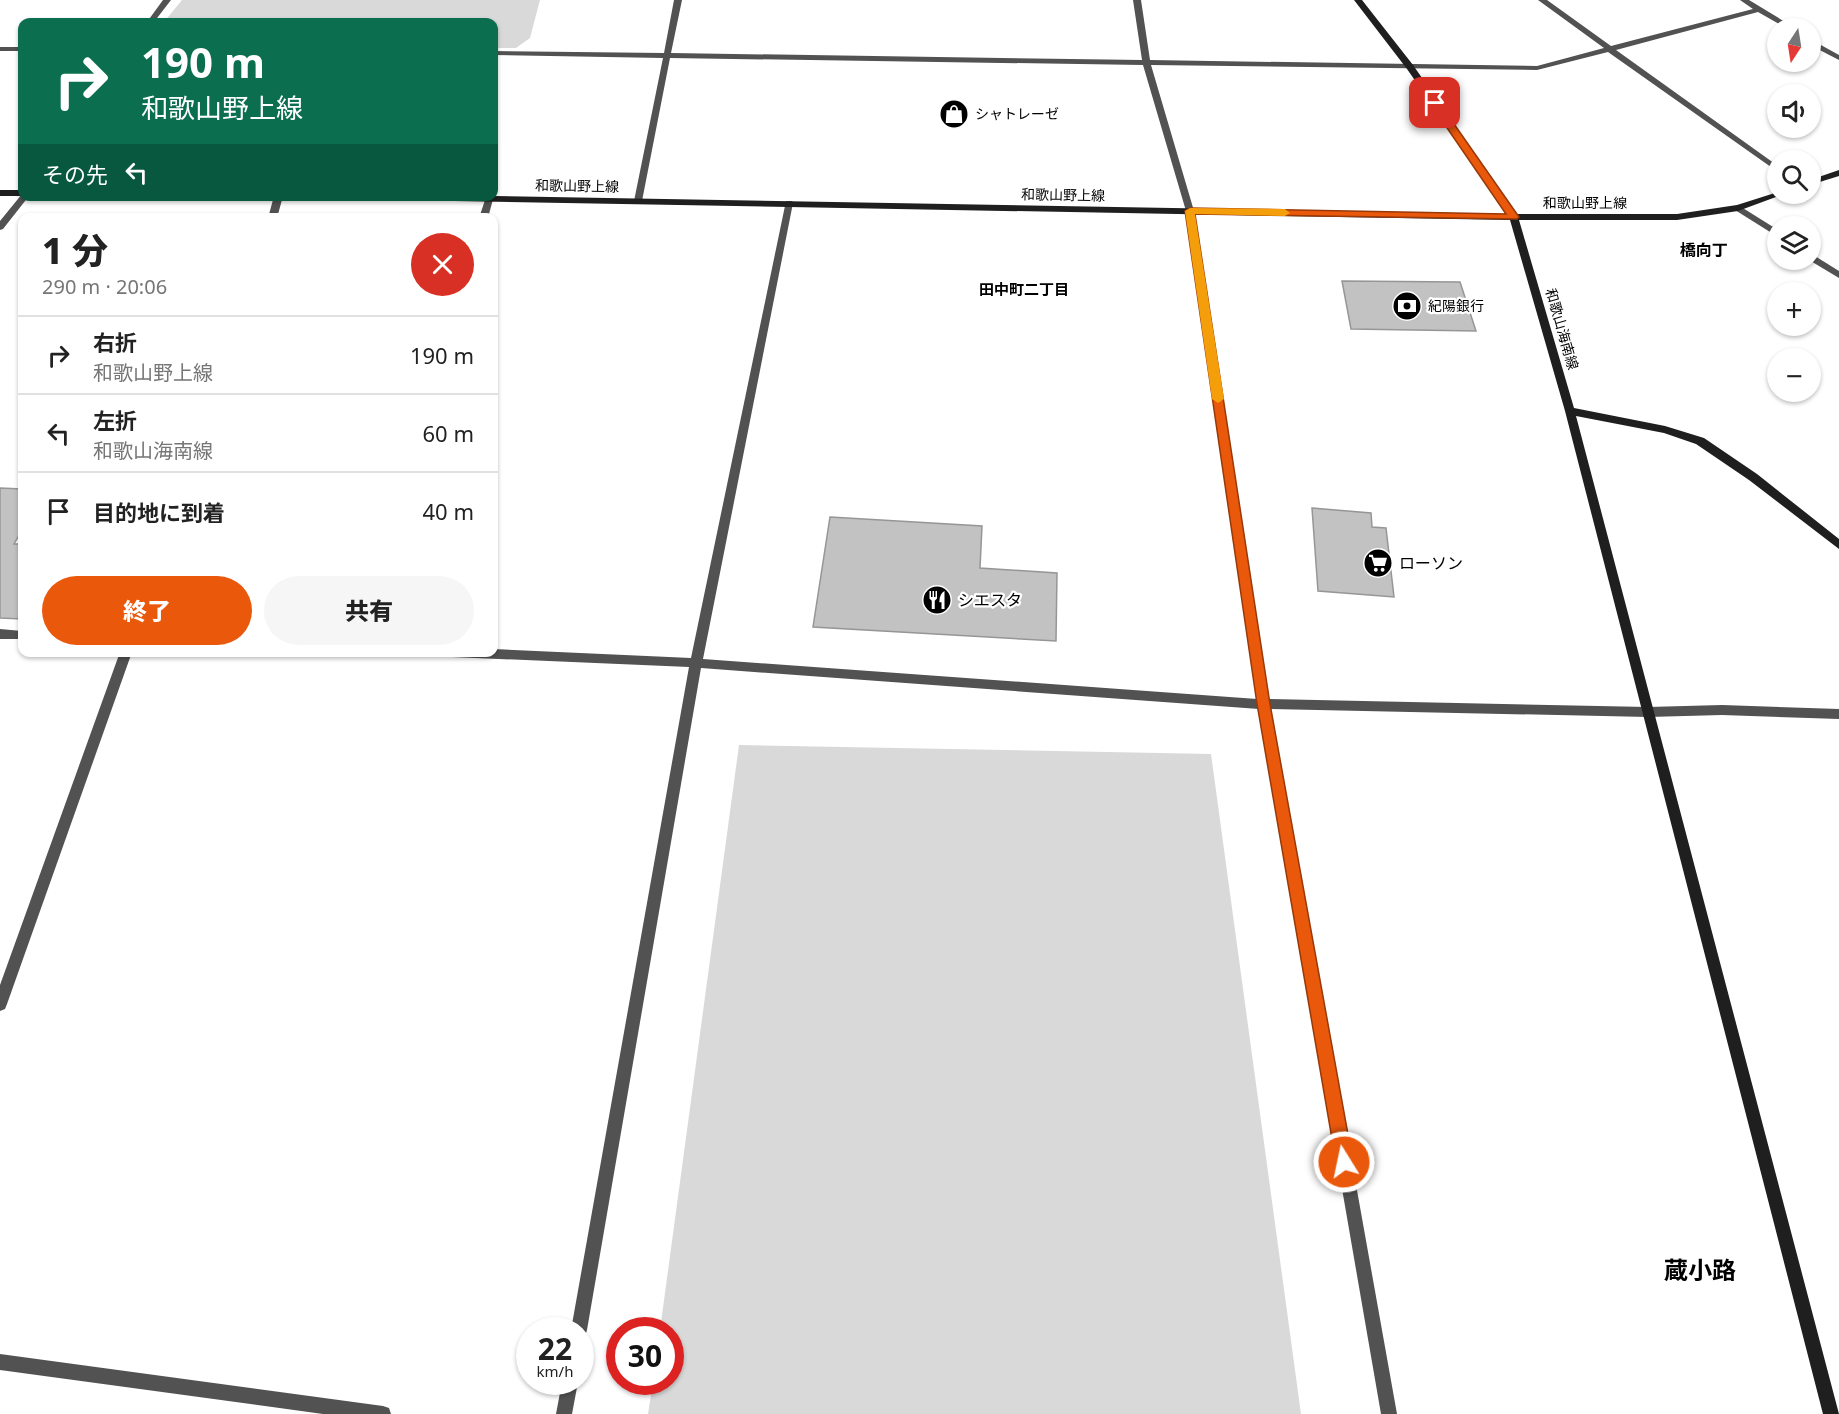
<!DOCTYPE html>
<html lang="ja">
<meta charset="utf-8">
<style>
body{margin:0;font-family:"Noto Sans","Noto Sans JP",sans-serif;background:#f6f6f6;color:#222;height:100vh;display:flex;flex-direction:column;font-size:22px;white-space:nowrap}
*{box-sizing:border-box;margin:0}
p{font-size:20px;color:#767676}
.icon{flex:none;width:33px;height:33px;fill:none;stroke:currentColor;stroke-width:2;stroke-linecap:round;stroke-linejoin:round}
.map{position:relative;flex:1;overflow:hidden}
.drawer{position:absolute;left:18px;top:213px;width:480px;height:444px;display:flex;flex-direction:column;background:#fff;border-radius:12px;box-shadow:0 2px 4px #0004}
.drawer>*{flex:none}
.top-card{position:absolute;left:18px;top:18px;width:480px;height:183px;border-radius:12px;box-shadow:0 2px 4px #0004;background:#0b6e4f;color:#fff;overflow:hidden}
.needle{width:39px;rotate:192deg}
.fabs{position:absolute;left:1767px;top:18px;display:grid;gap:12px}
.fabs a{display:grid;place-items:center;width:54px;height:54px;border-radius:50%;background:#fff;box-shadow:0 2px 4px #0004;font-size:30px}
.speed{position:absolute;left:516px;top:1317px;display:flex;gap:12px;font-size:30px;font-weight:700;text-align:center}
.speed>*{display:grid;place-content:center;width:78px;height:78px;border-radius:50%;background:#fff;box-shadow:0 2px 4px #0004;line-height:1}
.speed small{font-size:15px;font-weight:400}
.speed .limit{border:9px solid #d22;background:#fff;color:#111}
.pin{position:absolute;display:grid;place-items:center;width:51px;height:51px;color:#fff;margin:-26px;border-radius:12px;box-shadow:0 3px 9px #0006}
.me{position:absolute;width:66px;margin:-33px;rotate:350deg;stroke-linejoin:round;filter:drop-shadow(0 0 4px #0008)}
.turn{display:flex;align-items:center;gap:21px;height:126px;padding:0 24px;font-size:27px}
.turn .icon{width:78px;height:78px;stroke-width:2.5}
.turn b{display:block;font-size:42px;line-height:51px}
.then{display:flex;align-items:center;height:57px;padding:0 24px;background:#0003;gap:12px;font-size:22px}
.round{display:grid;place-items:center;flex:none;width:63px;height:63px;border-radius:32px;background:#f6f6f6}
.headline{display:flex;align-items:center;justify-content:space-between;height:102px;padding:0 24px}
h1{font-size:36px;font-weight:800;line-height:45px}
.action{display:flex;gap:12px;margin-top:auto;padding:12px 24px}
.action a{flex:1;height:69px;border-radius:36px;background:#ea580c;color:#fff;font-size:24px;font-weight:800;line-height:69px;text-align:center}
.action a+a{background:#f6f6f6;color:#222}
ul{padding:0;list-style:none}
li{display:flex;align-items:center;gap:18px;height:78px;padding:0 24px;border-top:2px solid #e0e0e0}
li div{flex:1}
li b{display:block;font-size:22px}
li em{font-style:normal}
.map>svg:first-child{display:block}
.green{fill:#d9d9d9}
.building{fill:#c2c2c2;stroke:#969696;stroke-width:1.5}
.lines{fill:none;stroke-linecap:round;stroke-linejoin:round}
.street{fill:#525252;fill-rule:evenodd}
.secondary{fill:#1f1f1f;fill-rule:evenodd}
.route{fill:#ea580c;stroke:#983908;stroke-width:1.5}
.slow{fill:#f59e0b}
.labels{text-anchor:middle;stroke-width:4.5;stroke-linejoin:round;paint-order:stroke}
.far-poi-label{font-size:14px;fill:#000;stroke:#fff;text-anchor:start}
.far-street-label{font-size:14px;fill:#000;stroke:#fff}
.far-neighbourhood-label{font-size:15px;font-weight:bold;fill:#000;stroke:#fff}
.far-quarter-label{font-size:16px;font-weight:bold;fill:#000;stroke:#fff}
.poi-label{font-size:16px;fill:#000;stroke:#fff;text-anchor:start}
.near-quarter-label{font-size:24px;font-weight:bold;fill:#000;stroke:#fff}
</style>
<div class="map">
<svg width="1839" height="1414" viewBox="0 0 1839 1414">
<rect width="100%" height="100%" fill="#fff"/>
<g class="green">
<polygon points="182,0 540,0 530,38 516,48 494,48 494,22 164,22"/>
<polygon points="739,745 1211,754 1301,1414 648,1414 653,1382 670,1382 670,1330 660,1330"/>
</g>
<g class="building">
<polygon points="1342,281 1460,282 1476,331 1351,329"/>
<polygon points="0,488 22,489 22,530 14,544 22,544 22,619 0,618"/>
<polygon points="1312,508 1371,513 1372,527 1386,528 1394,597 1318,591"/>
<polygon points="830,517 982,526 980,568 1057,573 1056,641 813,627"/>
</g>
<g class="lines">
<g class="street">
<polygon points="163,0 171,0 154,22 147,22"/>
<polygon points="674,0 682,0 671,53 1142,60 1133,0 1141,0 1150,60 1537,66 1604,48 1538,0 1547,0 1611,46 1753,9 1740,0 1749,0 1795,28 1786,28 1758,12 1616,50 1778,166 1778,172 1608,52 1537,70 1151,65 1194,211 1269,699 1648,707 1722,705 1839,709 1839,719 1722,715 1648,717 1271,709 1397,1414 1381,1414 1259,709 701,668 587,1330 585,1336 580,1337 580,1330 571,1330 689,667 452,657 446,652 494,652 494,649 691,658 786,201 792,201 793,203 703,659 1257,699 1186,211 1143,65 670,58 642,201 638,204 634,201 663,58 494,55 494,51 664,53"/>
<polygon points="1810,39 1839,55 1839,60 1810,45"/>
<rect x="0" y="47" width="22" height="4"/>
<polygon points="22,194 22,196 29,196 3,229 0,230 0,221"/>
<polygon points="274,196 283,196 277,218 268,218"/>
<polygon points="486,197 492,197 493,199 488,218 479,218"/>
<polygon points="1738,205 1778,230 1778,237 1735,210 1735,206"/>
<polygon points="1810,253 1839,271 1839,278 1809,260"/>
<polygon points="0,629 22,631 22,639 0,639"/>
<polygon points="120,652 132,652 7,1004 5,1009 0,1011 0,985"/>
<polygon points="0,1354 383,1406 389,1408 391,1414 323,1414 0,1370"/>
<polygon points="562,1382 578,1382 572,1414 556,1414"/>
</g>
<g class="secondary">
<polygon points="1354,0 1362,0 1413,65 1517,214 1677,214 1737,205 1778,192 1784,194 1738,211 1677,220 1519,220 1574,408 1665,426 1704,438 1757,474 1839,539 1839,549 1749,480 1696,444 1664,433 1576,416 1839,1414 1823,1414 1565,411 1510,220 343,199 339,196 494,196 1508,214 1407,69"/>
<polygon points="1839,170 1839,176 1810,185 1810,180"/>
<rect x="0" y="190" width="22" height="6"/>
</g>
</g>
<polygon class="route" points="1432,101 1438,101 1519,217 1517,219 1195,214 1270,704 1353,1162 1350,1168 1344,1171 1338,1168 1336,1162 1257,704 1185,211 1190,208 1506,214 1430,103"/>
<polygon class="slow" points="1190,208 1285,209 1290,213 1285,216 1195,214 1224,399 1218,403 1212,399 1185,211"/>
<defs>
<g id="shop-disc" transform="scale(1.5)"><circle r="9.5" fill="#000" stroke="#fff"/><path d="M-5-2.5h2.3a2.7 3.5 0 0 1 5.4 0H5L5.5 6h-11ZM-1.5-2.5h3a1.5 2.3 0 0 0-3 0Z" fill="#fff"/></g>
<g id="bank-disc" transform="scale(1.5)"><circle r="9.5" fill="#000" stroke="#fff"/><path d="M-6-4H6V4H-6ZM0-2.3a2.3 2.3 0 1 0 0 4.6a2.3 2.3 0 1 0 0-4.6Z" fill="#fff"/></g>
<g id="supermarket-disc" transform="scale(1.5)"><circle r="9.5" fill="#000" stroke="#fff"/><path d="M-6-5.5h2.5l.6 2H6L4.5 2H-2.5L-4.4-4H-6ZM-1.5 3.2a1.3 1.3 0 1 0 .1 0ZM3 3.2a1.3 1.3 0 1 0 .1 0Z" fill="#fff"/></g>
<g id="restaurant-disc" transform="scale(1.5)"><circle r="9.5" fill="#000" stroke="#fff"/><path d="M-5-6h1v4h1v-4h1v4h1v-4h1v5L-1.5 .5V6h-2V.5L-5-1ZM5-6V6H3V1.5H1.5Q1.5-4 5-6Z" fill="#fff"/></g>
</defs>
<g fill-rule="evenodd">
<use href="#shop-disc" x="954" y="114"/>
<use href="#bank-disc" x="1407" y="306"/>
<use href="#supermarket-disc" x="1378" y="563"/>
<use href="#restaurant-disc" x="937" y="600"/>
</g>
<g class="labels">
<g class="far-poi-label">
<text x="975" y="119">シャトレーゼ</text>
<text x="1428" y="311">紀陽銀行</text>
</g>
<g class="far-street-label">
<text transform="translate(577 186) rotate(1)" y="5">和歌山野上線</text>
<text transform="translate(1063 195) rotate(1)" y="5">和歌山野上線</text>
<text x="1585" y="208">和歌山野上線</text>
<text transform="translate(1562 329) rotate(74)" y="5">和歌山海南線</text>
</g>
<g class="far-neighbourhood-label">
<text x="1024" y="295">田中町二丁目</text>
</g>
<g class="far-quarter-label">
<text x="1704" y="256">橋向丁</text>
</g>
<g class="poi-label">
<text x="1399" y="569">ローソン</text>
<text x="958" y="606">シエスタ</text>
</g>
<g class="near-quarter-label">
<text x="1700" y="1279">蔵小路</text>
</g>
</g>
</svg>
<div class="fabs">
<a><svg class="needle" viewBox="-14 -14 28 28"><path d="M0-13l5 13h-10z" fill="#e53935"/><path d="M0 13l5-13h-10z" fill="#767676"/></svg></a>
<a><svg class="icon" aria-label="sound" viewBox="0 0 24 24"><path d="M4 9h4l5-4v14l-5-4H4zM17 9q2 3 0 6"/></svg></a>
<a><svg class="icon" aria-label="search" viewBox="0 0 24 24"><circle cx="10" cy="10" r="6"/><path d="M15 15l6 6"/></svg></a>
<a><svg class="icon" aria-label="layers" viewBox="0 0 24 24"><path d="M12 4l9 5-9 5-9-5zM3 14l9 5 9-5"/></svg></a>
<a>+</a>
<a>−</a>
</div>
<div class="speed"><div>22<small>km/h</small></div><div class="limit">30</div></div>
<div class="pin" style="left:1435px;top:103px;background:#d93025"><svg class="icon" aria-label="arrive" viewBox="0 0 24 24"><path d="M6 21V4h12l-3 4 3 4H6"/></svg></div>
<svg class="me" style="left:1344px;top:1162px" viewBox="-20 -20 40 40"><circle r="17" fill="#ea580c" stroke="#fff" stroke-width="3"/><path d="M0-11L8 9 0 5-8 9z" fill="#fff"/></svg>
<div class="top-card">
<div class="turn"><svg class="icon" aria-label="right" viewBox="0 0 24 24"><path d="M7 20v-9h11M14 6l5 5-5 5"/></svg><div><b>190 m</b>和歌山野上線</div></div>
<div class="then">その先<svg class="icon" aria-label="left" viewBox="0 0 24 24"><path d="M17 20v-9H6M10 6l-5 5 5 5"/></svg></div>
</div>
<section class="drawer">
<div class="headline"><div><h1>1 分</h1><p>290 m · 20:06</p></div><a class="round" style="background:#d93025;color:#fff"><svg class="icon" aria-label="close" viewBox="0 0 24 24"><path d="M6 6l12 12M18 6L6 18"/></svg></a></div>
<ul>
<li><svg class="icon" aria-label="right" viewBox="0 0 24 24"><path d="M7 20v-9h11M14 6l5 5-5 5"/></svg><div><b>右折</b><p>和歌山野上線</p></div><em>190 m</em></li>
<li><svg class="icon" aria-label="left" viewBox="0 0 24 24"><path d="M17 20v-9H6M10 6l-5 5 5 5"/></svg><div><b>左折</b><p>和歌山海南線</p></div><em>60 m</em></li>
<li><svg class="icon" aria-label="arrive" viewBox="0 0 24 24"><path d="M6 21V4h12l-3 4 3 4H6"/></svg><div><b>目的地に到着</b></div><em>40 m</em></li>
</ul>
<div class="action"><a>終了</a><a>共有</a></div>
</section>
</div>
